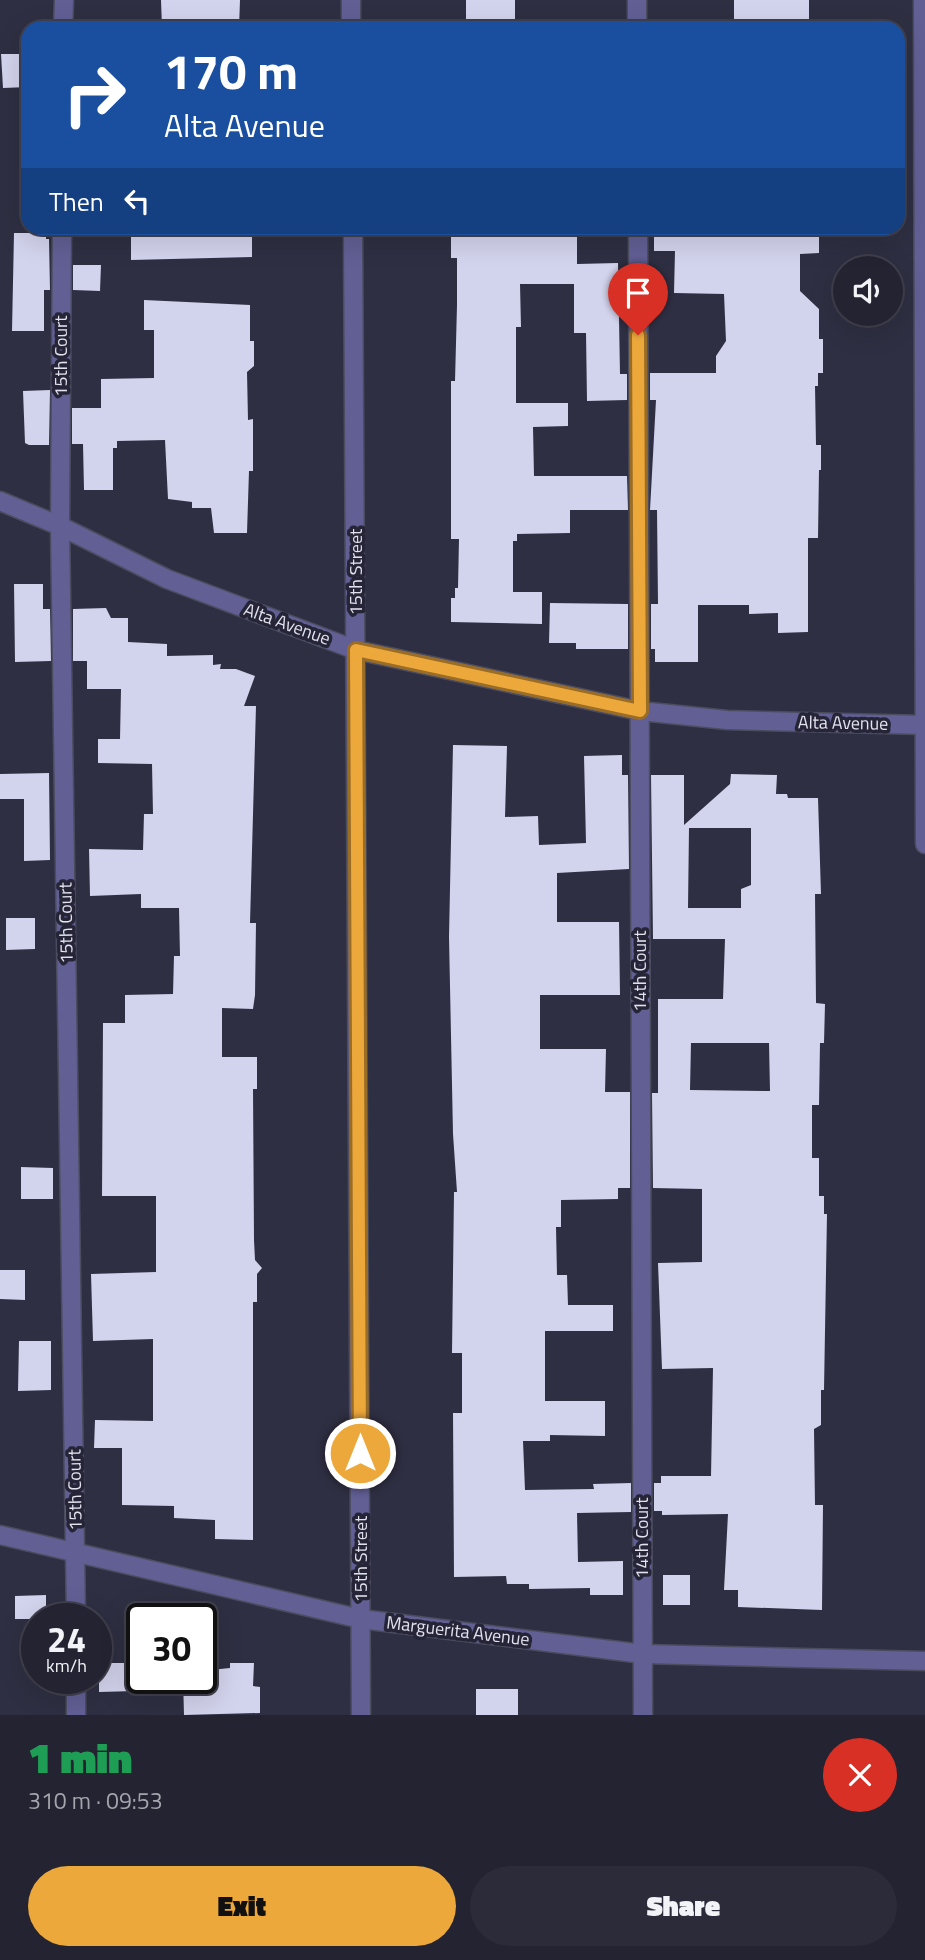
<!DOCTYPE html>
<meta charset="utf-8">
<style>
body{margin:0;font-family:"Titillium Web",sans-serif;background:#2b2b3a;color:#f1f3f6;height:100vh;display:flex;flex-direction:column;font-size:26px;white-space:nowrap}
*{box-sizing:border-box;margin:0}
p{font-size:23px;color:#a3a4ac}
.icon{flex:none;width:38px;height:38px;fill:none;stroke:currentColor;stroke-width:2;stroke-linecap:round;stroke-linejoin:round}
.map{position:relative;height:1715px;overflow:hidden}
.drawer{display:flex;flex-direction:column;background:#232332;flex:1}
.drawer>*{flex:none}
.guide{position:absolute;left:21px;top:21px;width:884px;height:214px;border-radius:21px;box-shadow:0 7px 28px #0002,0 0 0 2px #40404d;background:#1a4fa0;color:#fff;overflow:hidden}
.buttons{position:absolute;left:833px;top:256px;display:grid;gap:14px}
.buttons a{display:grid;place-items:center;width:70px;height:70px;border-radius:50%;background:#232332;box-shadow:0 7px 28px #0002,0 0 0 2px #40404d;font-size:35px}
.speed{position:absolute;left:21px;top:1603px;display:flex;gap:14px;font-size:35px;font-weight:700;text-align:center}
.speed>*{display:grid;place-content:center;width:91px;height:91px;border-radius:50%;background:#232332;box-shadow:0 7px 28px #0002,0 0 0 2px #40404d;line-height:1}
.speed small{font-size:18px;font-weight:400}
.speed .limit{border:4px solid #111;border-radius:10px;background:#fff;color:#111}
.pin{position:absolute;display:grid;place-items:center;width:60px;height:60px;color:#fff;margin:-72px -30px;border-radius:50% 50% 50% 0;rotate:-45deg;box-shadow:0 0 7px #0007}
.pin .icon{rotate:45deg}
.me{position:absolute;width:77px;margin:-38px;rotate:0deg;stroke-linejoin:round;filter:drop-shadow(0 0 5px #0008)}
.turn{display:flex;align-items:center;gap:24px;height:147px;padding:0 28px;font-size:32px}
.turn .icon{width:91px;height:91px;stroke-width:2.5}
.turn b{display:block;font-size:49px;line-height:60px}
.then{display:flex;align-items:center;height:66px;padding:0 28px;background:#0003;gap:14px;font-size:26px}
.round{display:grid;place-items:center;flex:none;width:74px;height:74px;border-radius:37px;background:#2b2b3a}
.head{display:flex;align-items:center;justify-content:space-between;height:119px;padding:0 28px}
h1{font-size:42px;font-weight:800;line-height:52px;color:#1e9e55}
.action{display:flex;gap:14px;margin-top:auto;padding:14px 28px}
.action a{flex:1;height:80px;border-radius:42px;background:#eda83b;color:#111;font-size:28px;font-weight:800;line-height:80px;text-align:center}
.action a+a{background:#2b2b3a;color:#f1f3f6}
.map>svg:first-child{display:block}
.building{fill:#d2d3ec;fill-rule:evenodd}
.lines{fill:none;stroke-linecap:round;stroke-linejoin:round}
.minor-casing{stroke:#4b4c5e;stroke-width:21}
.minor{stroke:#615f94;stroke-width:18}
.route-casing{stroke:#9a6d26;stroke-width:18}
.route{stroke:#eda83b;stroke-width:12}
.labels{text-anchor:middle;stroke-width:7;stroke-linejoin:round;paint-order:stroke}
.street-label{font-size:18px;fill:#e1e2ee;stroke:#262538}
</style>
<div class="map">
<svg width="925" height="1715" viewBox="0 0 925 1715">
<rect width="100%" height="100%" fill="#2f2f43"/>
<g class="building">
<polygon points="161,0 240,0 239,28 162,28"/>
<rect x="466" y="0" width="49" height="28"/>
<polygon points="734,0 809,0 809,28 734,26"/>
<polygon points="1,54 28,54 28,87 3,88"/>
<polygon points="145,228 252,228 252,257 131,260 131,231 145,231"/>
<polygon points="451,228 568,228 568,232 577,232 577,264 618,263 620,374 627,374 627,400 587,401 586,333 574,333 574,284 520,284 521,327 516,327 516,403 568,403 568,426 533,427 534,476 627,476 628,510 570,510 570,533 517,534 517,541 513,541 513,592 542,592 542,624 451,622 451,598 455,598 455,588 458,588 459,539 451,539 451,381 455,381 457,305 457,258 451,258"/>
<polygon points="654,228 819,228 819,253 800,254 800,291 819,309 819,339 823,339 823,373 818,373 818,386 815,386 816,445 821,445 821,470 819,470 818,538 808,538 808,632 778,633 778,613 749,614 749,605 698,605 698,662 655,662 655,649 651,649 651,604 658,604 657,510 650,510 656,400 650,400 650,373 716,373 716,356 726,341 724,294 674,293 675,251 654,251"/>
<polygon points="14,233 46,233 46,239 49,239 50,290 44,290 44,331 12,331"/>
<polygon points="73,265 101,265 100,291 73,290"/>
<polygon points="144,300 250,305 250,341 254,341 254,366 247,372 248,420 253,419 253,471 249,471 247,533 214,533 211,508 192,508 192,502 168,499 165,440 117,441 117,448 113,448 113,490 84,490 83,444 72,444 72,408 101,408 101,379 154,378 154,330 144,330"/>
<polygon points="50,390 49,445 29,445 25,443 23,391"/>
<polygon points="14,584 43,584 43,609 50,609 51,661 15,662"/>
<polygon points="550,603 628,604 628,649 576,649 576,643 549,643"/>
<polygon points="106,608 111,618 128,618 128,642 167,644 167,656 213,655 213,665 221,664 220,669 236,669 255,676 244,706 256,706 250,923 256,923 255,995 253,1009 222,1008 222,1057 257,1057 257,1089 253,1089 254,1240 255,1260 262,1268 257,1274 257,1302 253,1302 253,1540 215,1539 215,1520 174,1518 174,1506 122,1505 122,1448 94,1448 95,1420 153,1421 153,1339 93,1341 91,1274 156,1272 156,1196 102,1196 103,1023 125,1023 125,995 173,994 174,956 180,956 179,908 141,908 141,894 90,896 89,849 143,850 144,814 153,814 152,764 98,763 98,739 120,739 121,689 87,689 87,661 73,661 73,609"/>
<polygon points="453,745 507,746 505,817 538,816 539,845 586,843 584,756 622,755 622,775 628,775 629,869 557,873 557,922 619,922 620,995 540,995 540,1049 606,1049 605,1092 630,1092 630,1188 618,1188 618,1199 561,1200 561,1227 556,1227 557,1275 567,1275 568,1305 613,1305 613,1331 545,1331 545,1401 605,1401 605,1436 550,1435 550,1441 523,1441 525,1490 594,1489 593,1484 631,1483 631,1512 577,1513 578,1562 623,1561 623,1595 590,1595 590,1588 529,1589 529,1584 507,1584 506,1576 454,1577 453,1413 462,1413 462,1353 452,1353 454,1192 457,1192 453,1134 449,937"/>
<polygon points="49,773 50,860 24,861 24,799 0,799 0,774"/>
<path d="M731,774L777,775L776,794H787L788,798H818L821,894H815L816,1003L825,1004L824,1043H820L819,1105H812V1158H819V1196H824V1214H827L824,1390H821V1425L814,1429L815,1505H823L822,1610L738,1607V1590H724L728,1514L662,1515V1511H654V1483H661V1476H711L713,1368L662,1369L658,1263L702,1262V1189L653,1188L652,1093H658V999H723L725,939H653L651,775H684V825L730,784ZM689,828H751V885L741,889V908H688ZM691,1043H769L770,1091L690,1090Z"/>
<polygon points="6,918 35,918 35,949 6,950"/>
<polygon points="21,1167 53,1168 53,1199 21,1199"/>
<polygon points="0,1270 25,1270 25,1300 0,1299"/>
<polygon points="19,1341 51,1341 51,1390 18,1391"/>
<rect x="663" y="1575" width="27" height="30"/>
<polygon points="46,1595 46,1619 15,1619 15,1596"/>
<polygon points="99,1663 136,1663 135,1691 99,1692"/>
<polygon points="230,1663 254,1663 253,1686 260,1687 260,1713 184,1715 183,1678 201,1678 201,1671 230,1668"/>
<rect x="476" y="1689" width="42" height="26"/>
</g>
<g class="lines">
<g class="minor-casing">
<g id="minor">
<polyline points="351,0 351,28"/>
<polyline points="637,0 637,28"/>
<polyline points="923,0 925,844"/>
<polyline points="63,28 64,0"/>
<polyline points="62,228 60,526 76,1619"/>
<polyline points="353,228 361,1715"/>
<polyline points="638,228 643,1715"/>
<polyline points="0,501 60,526 167,579 356,650 640,711 727,720 925,725"/>
<polyline points="0,1535 361,1619 643,1654 925,1661"/>
<polyline points="76,1678 76,1715"/>
</g>
</g>
<use href="#minor" class="minor"/>
</g>
<g class="lines">
<g class="route-casing">
<polyline id="route" points="360,1453 356,650 640,711 638,335"/>
</g>
<use href="#route" class="route"/>
</g>
<g class="labels">
<g class="street-label">
<text transform="translate(61 356) rotate(-90)" y="6">15th Court</text>
<text transform="translate(356 572) rotate(-90)" y="6">15th Street</text>
<text transform="translate(287 624) rotate(20)" y="6">Alta Avenue</text>
<text transform="translate(843 723) rotate(1)" y="6">Alta Avenue</text>
<text transform="translate(66 923) rotate(-91)" y="6">15th Court</text>
<text transform="translate(640 971) rotate(-90)" y="6">14th Court</text>
<text transform="translate(75 1490) rotate(-91)" y="6">15th Court</text>
<text transform="translate(642 1538) rotate(-90)" y="6">14th Court</text>
<text transform="translate(361 1559) rotate(-90)" y="6">15th Street</text>
<text transform="translate(458 1631) rotate(7)" y="6">Marguerita Avenue</text>
</g>
</g>
</svg>
<div class="buttons">
<a><svg class="icon" aria-label="sound" viewBox="0 0 24 24"><path d="M4 9h4l5-4v14l-5-4H4zM17 9q2 3 0 6"/></svg></a>
</div>
<div class="speed"><div>24<small>km/h</small></div><div class="limit">30</div></div>
<div class="pin" style="left:638px;top:335px;background:#d93025"><svg class="icon" aria-label="arrive" viewBox="0 0 24 24"><path d="M6 21V4h12l-3 4 3 4H6"/></svg></div>
<svg class="me" style="left:360px;top:1453px" viewBox="-20 -20 40 40"><circle r="17" fill="#eda83b" stroke="#fff" stroke-width="3"/><path d="M0-11L8 9 0 5-8 9z" fill="#fff"/></svg>
<div class="guide">
<div class="turn"><svg class="icon" aria-label="right" viewBox="0 0 24 24"><path d="M7 20v-9h11M14 6l5 5-5 5"/></svg><div><b>170 m</b>Alta Avenue</div></div>
<div class="then">Then<svg class="icon" aria-label="left" viewBox="0 0 24 24"><path d="M17 20v-9H6M10 6l-5 5 5 5"/></svg></div>
</div>
</div>
<section class="drawer">
<div class="head"><div><h1>1 min</h1><p>310 m · 09:53</p></div><a class="round" style="background:#d93025;color:#fff"><svg class="icon" aria-label="close" viewBox="0 0 24 24"><path d="M6 6l12 12M18 6L6 18"/></svg></a></div>
<div class="action"><a>Exit</a><a>Share</a></div>
</section>
